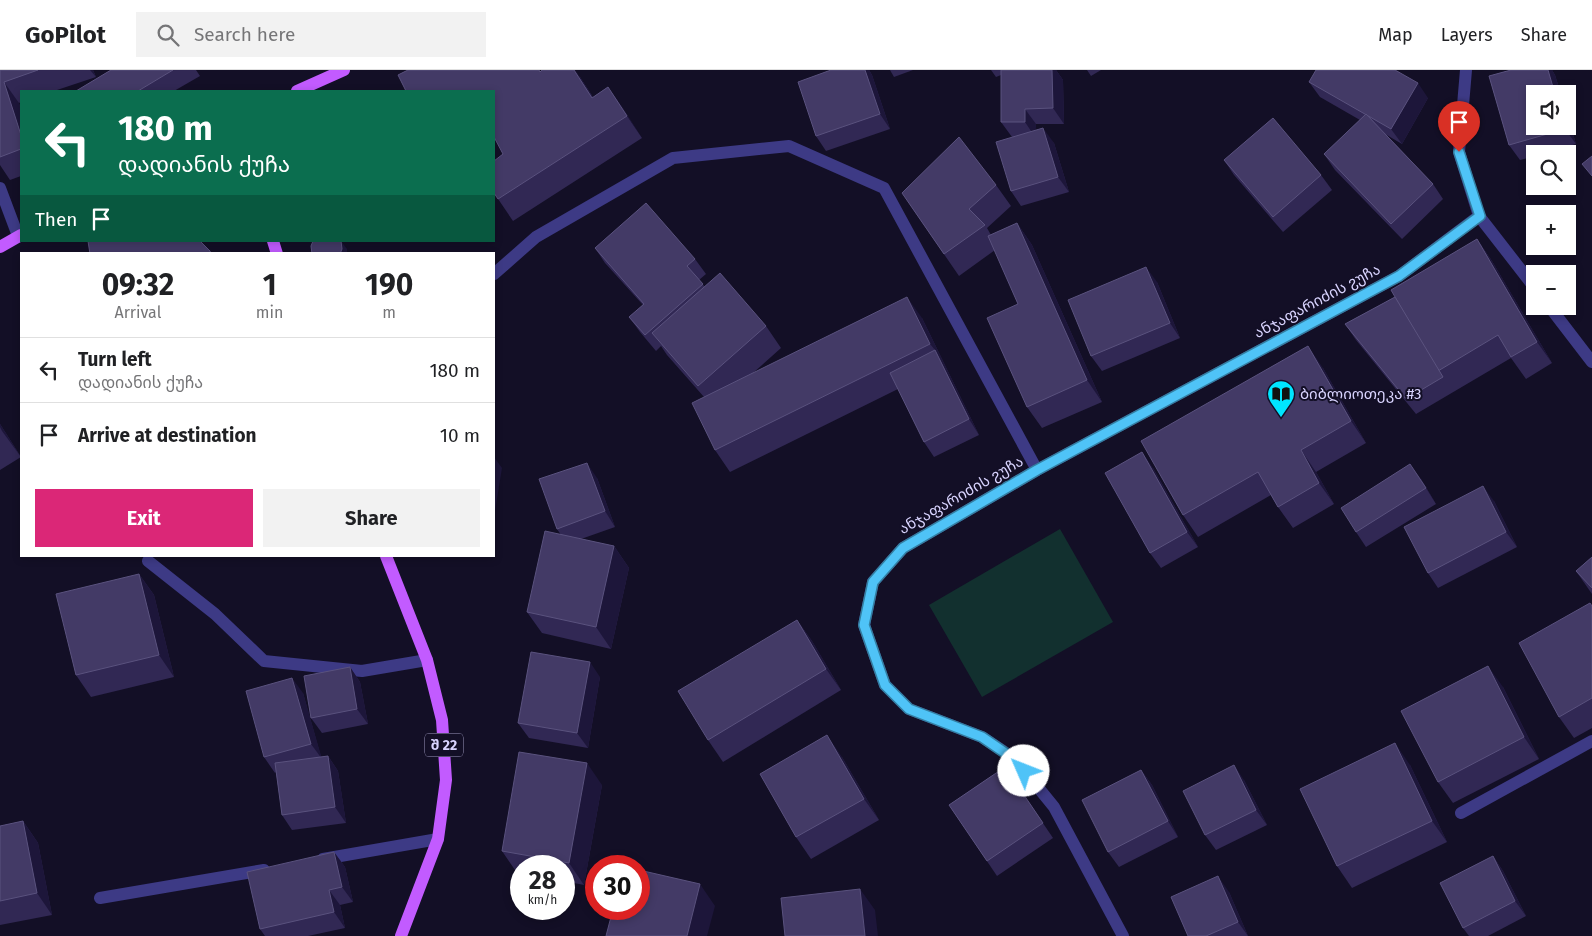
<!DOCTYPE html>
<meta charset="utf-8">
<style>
body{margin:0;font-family:"Fira Sans","Noto Sans Georgian",sans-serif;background:#f2f2f2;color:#202124;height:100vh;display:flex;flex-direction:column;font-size:19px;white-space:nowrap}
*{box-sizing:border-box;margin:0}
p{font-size:16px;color:#757577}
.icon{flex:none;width:28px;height:28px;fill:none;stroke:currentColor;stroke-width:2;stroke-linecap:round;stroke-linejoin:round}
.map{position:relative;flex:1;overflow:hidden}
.drawer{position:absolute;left:20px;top:182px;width:475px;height:305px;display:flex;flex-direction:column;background:#fff;border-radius:0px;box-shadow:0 2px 8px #0003}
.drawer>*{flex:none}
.guide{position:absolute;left:20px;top:20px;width:475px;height:152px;border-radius:0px;box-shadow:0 2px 8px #0003;background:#0b6e4f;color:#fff;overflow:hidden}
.fabs{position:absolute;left:1526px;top:15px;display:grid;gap:10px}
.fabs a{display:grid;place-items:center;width:50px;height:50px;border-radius:0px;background:#fff;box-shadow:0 2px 8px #0003;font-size:25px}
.speed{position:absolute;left:510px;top:785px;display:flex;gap:10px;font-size:25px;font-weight:700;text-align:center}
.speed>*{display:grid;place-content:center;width:65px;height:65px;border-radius:50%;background:#fff;box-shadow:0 2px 8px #0003;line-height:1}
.speed small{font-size:12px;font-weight:400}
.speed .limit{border:8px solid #d22;background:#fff;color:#111}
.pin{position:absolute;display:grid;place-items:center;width:42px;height:42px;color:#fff;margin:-51px -21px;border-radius:50% 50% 50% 0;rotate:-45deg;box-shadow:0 0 5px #0007}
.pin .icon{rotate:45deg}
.me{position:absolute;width:55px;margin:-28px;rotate:314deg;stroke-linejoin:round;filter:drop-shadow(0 0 4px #0008)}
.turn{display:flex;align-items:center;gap:18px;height:105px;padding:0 15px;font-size:22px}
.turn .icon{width:65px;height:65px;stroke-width:2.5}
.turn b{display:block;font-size:35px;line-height:42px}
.then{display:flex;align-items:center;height:48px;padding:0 15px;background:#0003;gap:10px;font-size:19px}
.eta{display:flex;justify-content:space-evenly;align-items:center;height:85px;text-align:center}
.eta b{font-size:30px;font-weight:700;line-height:35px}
.action{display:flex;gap:10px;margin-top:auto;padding:10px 15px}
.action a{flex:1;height:58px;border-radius:0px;background:#db2777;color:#fff;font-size:20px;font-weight:700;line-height:58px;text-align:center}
.action a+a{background:#f2f2f2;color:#202124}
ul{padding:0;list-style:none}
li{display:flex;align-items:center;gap:15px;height:65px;padding:0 15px;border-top:1px solid #e0e0e0}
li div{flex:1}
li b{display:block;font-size:19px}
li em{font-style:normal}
header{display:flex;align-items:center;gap:30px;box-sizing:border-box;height:70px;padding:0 25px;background:#fff;border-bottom:1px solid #e0e0e0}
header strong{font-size:24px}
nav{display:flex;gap:28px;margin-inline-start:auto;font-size:18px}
.search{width:350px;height:45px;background:#f2f2f2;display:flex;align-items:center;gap:12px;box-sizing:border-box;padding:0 18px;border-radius:0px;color:#757577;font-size:19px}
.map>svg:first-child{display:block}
.green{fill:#12302f}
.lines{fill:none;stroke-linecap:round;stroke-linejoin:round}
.lane{stroke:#3d3a85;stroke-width:12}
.street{stroke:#3d3a85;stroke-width:12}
.primary{stroke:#c25bff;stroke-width:12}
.wall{fill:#312854}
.shaded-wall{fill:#1d163a}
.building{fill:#433a66;stroke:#5a527e}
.route-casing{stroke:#337fa1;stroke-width:12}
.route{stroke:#4fc3f7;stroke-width:9}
.labels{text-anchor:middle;stroke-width:4;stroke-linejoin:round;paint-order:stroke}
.shield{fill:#130f26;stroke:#9e99be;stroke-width:1}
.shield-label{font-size:14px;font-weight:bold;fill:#d9d4ff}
.street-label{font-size:15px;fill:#d9d4ff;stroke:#130f26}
.poi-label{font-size:15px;fill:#d9d4ff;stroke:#130f26;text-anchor:start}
</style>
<header>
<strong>GoPilot</strong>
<div class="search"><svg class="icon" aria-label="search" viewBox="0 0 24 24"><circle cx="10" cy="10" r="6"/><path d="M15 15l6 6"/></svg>Search here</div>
<nav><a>Map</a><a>Layers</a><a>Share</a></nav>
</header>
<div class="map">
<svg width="1592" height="866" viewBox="0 0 1592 866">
<rect width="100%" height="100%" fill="#130f26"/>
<polygon class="green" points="1060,459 1113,552 982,627 929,535"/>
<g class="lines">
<g class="lane">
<polyline points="0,118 18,166"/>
<polyline points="494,204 536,167 673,88 789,76 884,118 1037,400"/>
<polyline points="148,491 215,544 264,591 362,601 427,590"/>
<polyline points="1461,743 1592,671"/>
<polyline points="323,789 438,769"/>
<polyline points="100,828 264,800"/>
</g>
<g class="street">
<polyline points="1466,0 1459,82 1479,146 1535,218"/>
<polyline points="1549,236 1592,292"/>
<polyline points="1123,866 1054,737 1015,689 982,667 909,639 885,615 864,555 873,512 903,478 1037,400 1399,206 1479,146"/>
</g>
<g class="primary">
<polyline points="297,21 344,0"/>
<polyline points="273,171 277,184"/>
<polyline points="0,177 21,165"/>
<polyline points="386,486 427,590 442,650 446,710 438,769 401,866"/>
</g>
</g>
<g class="wall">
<polygon points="0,0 93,0 96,7 54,21 21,21 21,32 19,33 21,41 21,106 10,110 0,95"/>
<polygon points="111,0 196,0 200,6 174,21 76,21"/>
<polygon points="865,0 869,0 872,5 890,59 826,81 816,66"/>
<polygon points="890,0 913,0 894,7"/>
<polygon points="991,0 1056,0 1063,10 1064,54 1036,54 1035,60 1054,73 1069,122 1021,136 1011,121 1013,67 1012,67 1001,52 1001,5 996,7"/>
<polygon points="1087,0 1101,0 1091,6"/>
<polygon points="1511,0 1552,0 1555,5 1561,24 1535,24 1535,56 1568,56 1568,47 1576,74 1542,84 1535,84 1535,86 1520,90 1509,75 1489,6"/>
<polygon points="580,7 593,27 608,17 642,68 513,151 494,123 503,84"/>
<polygon points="1309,12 1428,28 1402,74 1385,64 1433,114 1443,129 1402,169 1335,100 1324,84 1360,50 1320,27"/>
<polygon points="1224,90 1321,105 1332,120 1283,162 1234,105"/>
<polygon points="996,115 1011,136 987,158 991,165 1017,153 1032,175 1102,332 1042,358 1027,337 1018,234 995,180 959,206 902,123"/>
<polygon points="1477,169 1492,191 1552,293 1526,309 1511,288 1416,344 1356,270 1345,254 1395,227"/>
<polygon points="595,178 695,189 706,204 699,210 705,217 766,256 781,278 753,303 922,248 979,365 934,387 924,372 898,319 730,402 715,380 704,327 667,285 661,276 656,281 640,262 629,247 643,235 605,193"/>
<polygon points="1157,212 1180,268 1102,301 1091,286"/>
<polygon points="1323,298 1366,373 1316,402 1334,434 1293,458 1278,437 1271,425 1198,467 1183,445"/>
<polygon points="0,354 21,387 0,400"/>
<polygon points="1153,398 1198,477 1161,498 1150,483"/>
<polygon points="597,408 615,457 581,469 614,476 629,498 611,579 542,563 527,542 561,465 557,459"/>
<polygon points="1421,409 1436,434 1366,477 1356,462"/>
<polygon points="1494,431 1517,477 1438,518 1428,503"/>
<polygon points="1592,487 1592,524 1576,501"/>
<polygon points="139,504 154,525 174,607 91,627 76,605"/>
<polygon points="1592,536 1592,658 1574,668 1559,647"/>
<polygon points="797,550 812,571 841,620 723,692 708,670"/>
<polygon points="350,597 360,612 368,654 322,663 311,648"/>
<polygon points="600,607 588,678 529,668 518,653"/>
<polygon points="1503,617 1539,689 1453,733 1438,712"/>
<polygon points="303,623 321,687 328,686 338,701 346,753 292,760 282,745 276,702 275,703 264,687"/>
<polygon points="842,687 879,750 811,789 796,767"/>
<polygon points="1410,695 1447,772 1352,818 1337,796"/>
<polygon points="1005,697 1053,768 997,806 949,735"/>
<polygon points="1141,700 1152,715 1178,767 1119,797 1108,782"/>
<polygon points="1244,710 1267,755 1216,780 1205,765"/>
<polygon points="602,715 584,815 564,811 564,796 521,796 521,804 517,803 502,781"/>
<polygon points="23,751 38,773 52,845 0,855 0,756"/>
<polygon points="334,782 345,797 353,832 340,835 345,858 308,866 265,866 260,859"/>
<polygon points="1493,786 1503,801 1526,846 1488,866 1469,866 1463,858"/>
<polygon points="1229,822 1248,866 1188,866"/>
</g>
<g class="shaded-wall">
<polygon points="90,0 93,0 96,7"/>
<polygon points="574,0 575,0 580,7 607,49"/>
<polygon points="865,0 869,0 872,5 890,59 880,44"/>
<polygon points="1052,0 1056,0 1063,10 1064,54 1053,38"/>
<polygon points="1548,0 1552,0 1555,5 1561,24 1555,24"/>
<polygon points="4,12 19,33 21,41 21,65"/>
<polygon points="1418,13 1428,28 1402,74 1391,59"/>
<polygon points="608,17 623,38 642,68 627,46"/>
<polygon points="1025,39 1036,54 1035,67 1025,52"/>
<polygon points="1568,47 1576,74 1565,59 1564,56 1568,56"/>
<polygon points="1043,58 1054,73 1069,122 1058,107"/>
<polygon points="1017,153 1032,175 1102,332 1087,310"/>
<polygon points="1477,169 1492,191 1552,293 1537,272"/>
<polygon points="341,171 347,179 347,184 340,184"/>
<polygon points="1146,197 1157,212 1180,268 1170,253"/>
<polygon points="907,227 922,248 979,365 969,349 935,280 930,274"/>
<polygon points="1308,276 1323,298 1366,373 1351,351"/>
<polygon points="0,354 21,387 2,361 0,357"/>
<polygon points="1301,380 1316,402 1334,434 1319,413"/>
<polygon points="1142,382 1153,398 1198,477 1187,462"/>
<polygon points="494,387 502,398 494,447"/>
<polygon points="587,393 597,408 615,457 605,441"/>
<polygon points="1410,394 1421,409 1436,434 1426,418"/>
<polygon points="1483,416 1494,431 1517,477 1506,462"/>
<polygon points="614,476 629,498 611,579 596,557"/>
<polygon points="139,504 154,525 174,607 159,585"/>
<polygon points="797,550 812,571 841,620 826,599"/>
<polygon points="590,592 600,607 588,678 577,663"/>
<polygon points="1488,596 1503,617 1539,689 1524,667"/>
<polygon points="350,597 360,612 368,654 357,639"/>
<polygon points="292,608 303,623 322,689 311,674"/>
<polygon points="827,665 842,687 879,750 864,729"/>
<polygon points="1395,673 1410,695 1447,772 1432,751"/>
<polygon points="328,686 338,701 346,753 335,737"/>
<polygon points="587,693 602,715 584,815 569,793"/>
<polygon points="1234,695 1244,710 1267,755 1256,740"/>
<polygon points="1141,700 1152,715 1178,767 1168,751"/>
<polygon points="23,751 38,773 52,845 37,823"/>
<polygon points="334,782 345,797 353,832 342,817"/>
<polygon points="1493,786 1503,801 1526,846 1515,831"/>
<polygon points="1218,806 1229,822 1248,866 1238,852"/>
<polygon points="700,814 715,836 707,866 687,866"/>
<polygon points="860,819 875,840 878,866 865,866"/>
<polygon points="329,820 340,835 345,858 334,842"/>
</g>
<g class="building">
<polygon points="0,0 38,0 4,12 21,65 21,79 0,87"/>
<polygon points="111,0 173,0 138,21 76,21"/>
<polygon points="408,0 539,0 540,2 542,0 574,0 592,28 608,17 627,46 498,129 494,123 494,91 503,84 494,67 494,21 406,21 398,5"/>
<polygon points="831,0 865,0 880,44 816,66 798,12"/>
<polygon points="1001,0 1052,0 1053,38 1025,39 1025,52 1001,52"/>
<polygon points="1316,0 1395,0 1418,13 1391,59 1309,12"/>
<polygon points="1511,0 1548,0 1555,24 1535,24 1535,56 1564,56 1565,59 1509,75 1489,6"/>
<polygon points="1366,44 1433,114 1391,154 1324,84"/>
<polygon points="1273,48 1321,105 1273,147 1224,90"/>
<polygon points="1043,58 1058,107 1011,121 996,72"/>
<polygon points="959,67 996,115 969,139 985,155 944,184 902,123"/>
<polygon points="1592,86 1592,106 1582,94"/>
<polygon points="646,133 695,189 687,196 703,214 645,265 629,247 644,234 595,178"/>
<polygon points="1017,153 1087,310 1027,337 987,248 1018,234 988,166"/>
<polygon points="1477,169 1537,272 1511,287 1498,265 1438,301 1391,220"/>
<polygon points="88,171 200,171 210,181 211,184 90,184"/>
<polygon points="313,171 341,171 342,179 340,184 312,184 311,176"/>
<polygon points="1146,197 1170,253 1091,286 1068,230"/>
<polygon points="720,203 766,256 698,316 652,263"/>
<polygon points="907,227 930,274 715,380 692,333"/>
<polygon points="1395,227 1443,307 1406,329 1345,254"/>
<polygon points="1308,276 1351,351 1301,380 1319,413 1278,437 1258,402 1183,445 1141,371"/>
<polygon points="935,280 969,349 924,372 890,303"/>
<polygon points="1142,382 1187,462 1150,483 1105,403"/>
<polygon points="587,393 605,441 557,459 539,409"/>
<polygon points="1410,394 1426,418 1356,462 1341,438"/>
<polygon points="1483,416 1506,462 1428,503 1404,457"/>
<polygon points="545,461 614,476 596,557 527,542"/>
<polygon points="1592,487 1592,518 1576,501"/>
<polygon points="139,504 159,585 76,605 56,524"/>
<polygon points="1590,533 1592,536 1592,628 1559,647 1519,573"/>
<polygon points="797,550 826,599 708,670 678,621"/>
<polygon points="531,582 590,592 577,663 518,653"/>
<polygon points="1488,596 1524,667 1438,712 1401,641"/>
<polygon points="350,597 357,639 311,648 304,606"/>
<polygon points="292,608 311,674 264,687 246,621"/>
<polygon points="827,665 864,729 796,767 760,704"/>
<polygon points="1395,673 1432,751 1337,796 1300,719"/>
<polygon points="519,682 587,693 569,793 502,781"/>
<polygon points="328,686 335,737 282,745 275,693"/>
<polygon points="1234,695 1256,740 1205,765 1183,721"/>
<polygon points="1005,697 1043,753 987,791 949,735"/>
<polygon points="1141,700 1168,751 1108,782 1082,730"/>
<polygon points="23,751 37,823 0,831 0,756"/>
<polygon points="334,782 342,817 329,820 334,842 260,859 247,802"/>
<polygon points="1493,786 1515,831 1463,858 1440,813"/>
<polygon points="639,800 700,814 687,866 606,866 613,839 639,839"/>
<polygon points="1218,806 1238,852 1206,866 1188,866 1171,827"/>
<polygon points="860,819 865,866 785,866 781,828"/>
</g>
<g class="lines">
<g class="route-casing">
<polyline id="route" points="1024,701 1014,689 982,667 909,639 885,615 864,555 873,512 903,478 1037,400 1399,206 1480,146 1459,82"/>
</g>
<use href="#route" class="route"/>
</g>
<defs>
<g id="library-pin" transform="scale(1.4375)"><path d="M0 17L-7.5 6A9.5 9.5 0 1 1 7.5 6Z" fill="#00e5ff" stroke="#130f26"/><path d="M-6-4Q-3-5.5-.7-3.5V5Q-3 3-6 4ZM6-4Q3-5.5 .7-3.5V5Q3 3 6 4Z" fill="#111"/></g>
</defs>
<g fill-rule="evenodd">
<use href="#library-pin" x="1281" y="324"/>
</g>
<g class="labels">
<rect class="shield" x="425" y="663.5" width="38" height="23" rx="4"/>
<g class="shield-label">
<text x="444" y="680">შ 22</text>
</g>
<g class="street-label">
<text transform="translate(1317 231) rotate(-28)" y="5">ანჯაფარიძის ჷუჩა</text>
<text transform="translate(961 425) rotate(-30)" y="5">ანჯაფარიძის ჷუჩა</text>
</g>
<g class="poi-label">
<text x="1300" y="329">ბიბლიოთეკა #3</text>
</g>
</g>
</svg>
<div class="fabs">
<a><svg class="icon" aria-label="sound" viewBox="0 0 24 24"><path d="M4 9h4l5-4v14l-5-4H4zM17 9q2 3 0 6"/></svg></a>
<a><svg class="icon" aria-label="search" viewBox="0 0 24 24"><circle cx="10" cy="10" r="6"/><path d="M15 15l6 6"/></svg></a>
<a>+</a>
<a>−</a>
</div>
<div class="speed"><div>28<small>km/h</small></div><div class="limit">30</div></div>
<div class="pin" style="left:1459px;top:82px;background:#d93025"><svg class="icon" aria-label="arrive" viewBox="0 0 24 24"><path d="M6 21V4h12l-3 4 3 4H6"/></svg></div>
<svg class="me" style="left:1024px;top:701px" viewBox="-20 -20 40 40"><circle r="19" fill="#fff"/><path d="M0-13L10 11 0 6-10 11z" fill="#4fc3f7"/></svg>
<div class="guide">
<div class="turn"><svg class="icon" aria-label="left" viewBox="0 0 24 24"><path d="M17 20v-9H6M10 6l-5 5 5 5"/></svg><div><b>180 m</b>დადიანის ქუჩა</div></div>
<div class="then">Then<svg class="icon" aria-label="arrive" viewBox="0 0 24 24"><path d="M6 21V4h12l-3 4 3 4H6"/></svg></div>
</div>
<section class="drawer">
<div class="eta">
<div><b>09:32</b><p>Arrival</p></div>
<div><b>1</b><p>min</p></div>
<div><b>190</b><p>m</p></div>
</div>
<ul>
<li><svg class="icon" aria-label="left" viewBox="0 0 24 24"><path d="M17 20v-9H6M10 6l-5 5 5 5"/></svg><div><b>Turn left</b><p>დადიანის ქუჩა</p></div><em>180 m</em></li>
<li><svg class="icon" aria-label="arrive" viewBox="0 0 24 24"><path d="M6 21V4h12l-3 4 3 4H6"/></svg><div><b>Arrive at destination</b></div><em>10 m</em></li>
</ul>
<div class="action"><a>Exit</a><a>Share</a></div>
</section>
</div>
